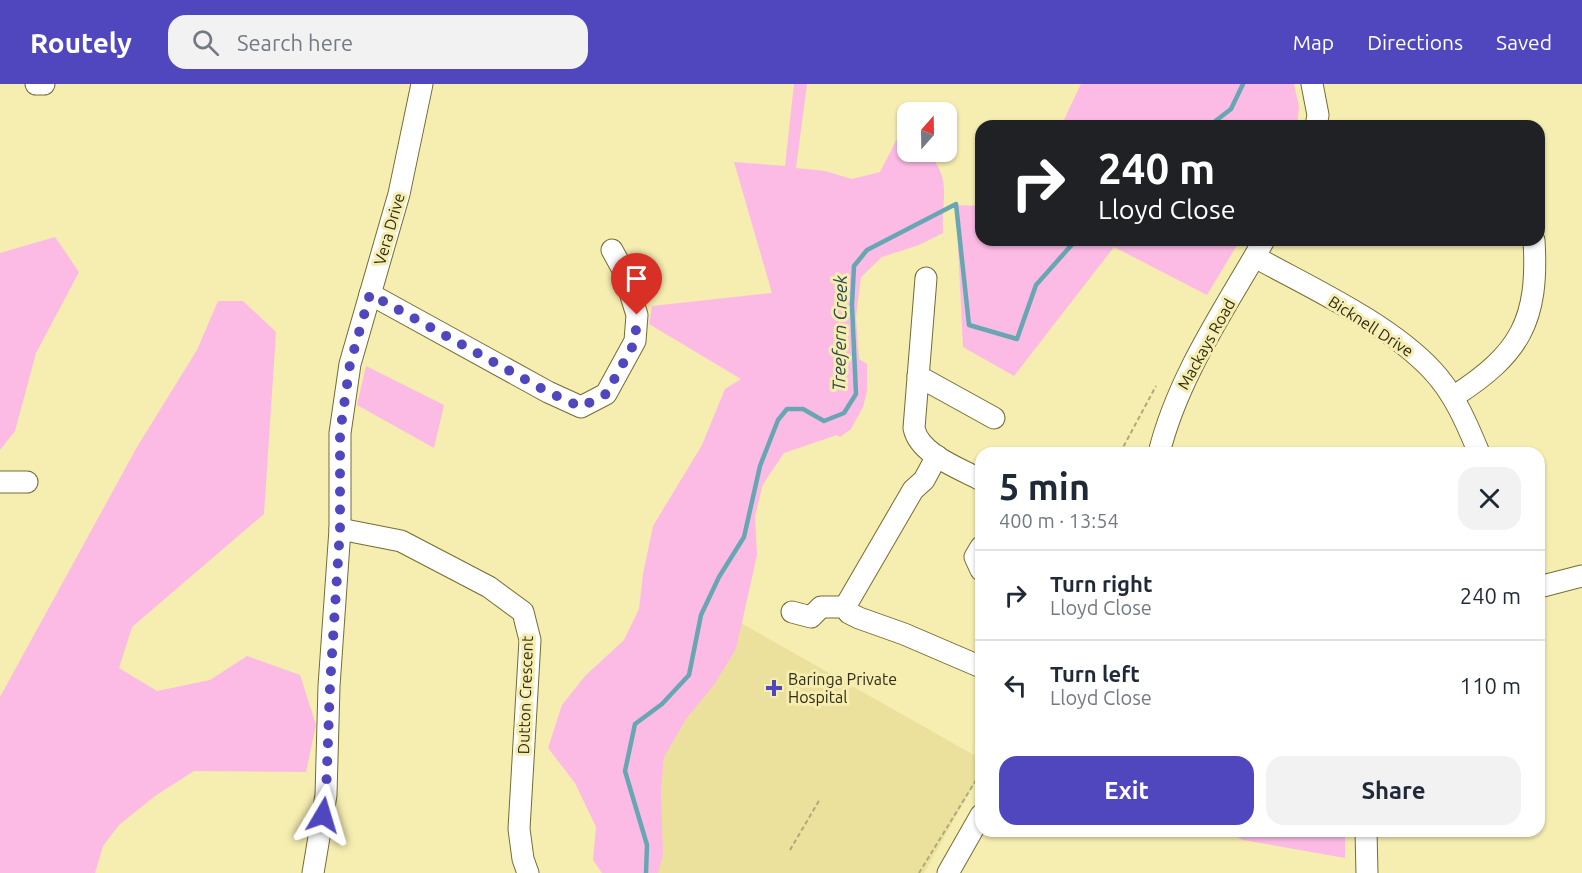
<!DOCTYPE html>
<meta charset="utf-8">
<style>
body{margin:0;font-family:Ubuntu,sans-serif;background:#f2f2f3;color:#1f2937;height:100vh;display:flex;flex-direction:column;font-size:22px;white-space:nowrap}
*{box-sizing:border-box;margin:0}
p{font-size:20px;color:#747a83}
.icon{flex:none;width:33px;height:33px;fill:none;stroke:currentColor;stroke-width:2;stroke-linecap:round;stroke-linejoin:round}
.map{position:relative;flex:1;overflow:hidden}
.details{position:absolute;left:975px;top:363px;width:570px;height:390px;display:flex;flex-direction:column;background:#fff;border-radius:18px;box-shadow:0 2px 4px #0004}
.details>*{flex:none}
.hud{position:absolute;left:975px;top:36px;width:570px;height:126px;border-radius:18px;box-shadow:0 2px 4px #0004;background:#202124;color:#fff;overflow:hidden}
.needle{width:39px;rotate:20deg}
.fabs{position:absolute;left:897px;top:18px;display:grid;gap:12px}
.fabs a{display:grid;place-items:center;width:60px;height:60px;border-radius:12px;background:#fff;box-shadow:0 2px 4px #0004;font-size:30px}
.pin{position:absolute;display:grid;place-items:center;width:51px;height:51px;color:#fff;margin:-62px -26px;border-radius:50% 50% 50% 0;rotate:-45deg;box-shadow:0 0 6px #0007}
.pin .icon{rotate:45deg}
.me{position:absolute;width:66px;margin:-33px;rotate:7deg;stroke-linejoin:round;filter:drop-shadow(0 0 4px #0008)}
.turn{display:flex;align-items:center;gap:21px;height:126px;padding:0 24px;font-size:27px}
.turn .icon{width:78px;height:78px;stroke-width:2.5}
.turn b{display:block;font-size:42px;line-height:51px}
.round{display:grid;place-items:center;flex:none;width:63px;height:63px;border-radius:18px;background:#f2f2f3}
.headline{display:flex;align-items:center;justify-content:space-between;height:102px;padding:0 24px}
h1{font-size:36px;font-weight:700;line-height:45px}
.primary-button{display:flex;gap:12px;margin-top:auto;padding:12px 24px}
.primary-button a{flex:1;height:69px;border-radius:18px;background:#5047be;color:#fff;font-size:24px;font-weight:700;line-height:69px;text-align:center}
.primary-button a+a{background:#f2f2f3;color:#1f2937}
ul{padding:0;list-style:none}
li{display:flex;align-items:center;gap:18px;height:90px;padding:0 24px;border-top:2px solid #e0e1e3}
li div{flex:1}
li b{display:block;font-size:22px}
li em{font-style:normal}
header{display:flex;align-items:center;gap:36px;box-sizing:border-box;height:84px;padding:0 30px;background:#5047be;color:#fff}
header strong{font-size:28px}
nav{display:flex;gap:33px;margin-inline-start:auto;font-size:21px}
.search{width:420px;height:54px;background:#f2f2f3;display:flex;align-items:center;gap:15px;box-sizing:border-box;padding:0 21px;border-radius:18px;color:#747a83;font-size:22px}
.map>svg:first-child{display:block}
.built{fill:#ebe19d}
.green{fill:#fcbbe4}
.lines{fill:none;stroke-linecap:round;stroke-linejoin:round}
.stream{stroke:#69a6b3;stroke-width:4.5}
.minor-casing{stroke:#746c33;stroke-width:23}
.path{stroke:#afa879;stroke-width:2;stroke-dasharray:4.5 3;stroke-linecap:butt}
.minor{stroke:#fff;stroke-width:21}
.route{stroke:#5047be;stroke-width:10;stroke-dasharray:0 18}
.poi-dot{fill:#5047be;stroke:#f6edb1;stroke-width:2}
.labels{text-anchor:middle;stroke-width:6;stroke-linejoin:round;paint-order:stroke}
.street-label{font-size:16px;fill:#302c14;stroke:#f6edb1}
.poi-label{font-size:16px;fill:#302c14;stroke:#f6edb1;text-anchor:start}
.water-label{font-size:18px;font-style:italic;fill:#2a464f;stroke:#f6edb1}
</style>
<header>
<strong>Routely</strong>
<div class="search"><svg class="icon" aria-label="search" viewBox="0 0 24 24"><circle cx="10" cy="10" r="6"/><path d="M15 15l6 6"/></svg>Search here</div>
<nav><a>Map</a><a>Directions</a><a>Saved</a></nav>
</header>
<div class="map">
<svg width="1582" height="789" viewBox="0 0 1582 789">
<rect width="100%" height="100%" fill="#f6edb1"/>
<polygon class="built" points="732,534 981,675 981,688 924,789 648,789 635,702"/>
<g class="green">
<path d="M794,0H807L796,84L825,87L852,95L880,88L898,53L907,56L908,68H927C953,95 941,114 943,149L919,161L882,173L861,193L856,233L859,275L867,280V307L863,323L851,345L840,353L837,351L784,369L763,400L755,432L757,471L736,565L714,601L686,635L664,673L661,705L663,771L658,789H602L593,776L596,743L575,699L548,664L562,621L585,592L624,556L639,525L643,490L653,442L702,361L725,305L741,295L649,240L652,222L772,209L734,78L785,82Z"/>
<polygon points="1081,0 1294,0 1299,23 1297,42 1061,42"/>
<polygon points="956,121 981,122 981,156 1240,156 1207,211 1114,163 1014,292 963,263"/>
<polygon points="55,153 79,188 36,269 15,347 0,366 0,169"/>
<polygon points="218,217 243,217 276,248 264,430 132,543 119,584 157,607 210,596 247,572 300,591 316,641 306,688 194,687 155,712 119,741 103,762 95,789 0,789 0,613 137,363 197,266"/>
<polygon points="366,282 444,321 434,364 357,321"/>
<polygon points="1225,747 1345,747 1345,774 1243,756"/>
</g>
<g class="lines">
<g class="stream">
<polyline points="1209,42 1231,25 1243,0"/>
<polyline points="646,789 647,761 625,687 635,640 662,620 689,591 701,531 719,493 744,453 760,382 778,336 787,325 803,325 824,337 844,329 856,310 852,221 854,182 867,166 956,120 969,241 1017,255 1036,201 1076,156"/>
</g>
<g class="minor-casing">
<g id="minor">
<polyline points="36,0 44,0"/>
<polyline points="1312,0 1318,31 1316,42"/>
<path d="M1255,173C1311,204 1388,239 1432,286C1454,309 1467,340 1479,369"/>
<path d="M926,194L914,344C919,370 959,384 981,396"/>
<polyline points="370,210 548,308 581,323 606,310 635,257 637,231 623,186 612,166"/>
<polyline points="918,292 994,334"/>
<path d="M1453,313C1520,270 1539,237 1534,156"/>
<path d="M1159,369C1178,292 1225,225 1264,156"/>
<polyline points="937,372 924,396 913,406 845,523 849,529 859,534 904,550 981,583"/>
<polyline points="0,398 27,398"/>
<polyline points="340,445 401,457 489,503 523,528 530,556 519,745 523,775 528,789"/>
<polyline points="981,463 975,473 981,486"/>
<polyline points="1539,503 1582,492"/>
<polyline points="792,528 811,533 821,523 845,523"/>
<polyline points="1366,747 1367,789"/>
<polyline points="313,789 326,711 329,602 340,445 340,349 350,280 399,110 422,0"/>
<polyline points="948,789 981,731"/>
</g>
</g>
<g class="path">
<polyline points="1120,369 1156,302"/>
<polyline points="790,766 820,715"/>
<polyline points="919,789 981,688"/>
</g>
<use href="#minor" class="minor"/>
</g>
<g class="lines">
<polyline class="route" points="323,731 326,711 330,602 340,445 340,349 350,280 370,210 548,308 581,323 606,310 635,258 637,231"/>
</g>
<path class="poi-dot" d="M771 595h6v6h6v6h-6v6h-6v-6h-6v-6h6z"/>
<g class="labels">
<g class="street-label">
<text transform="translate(389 145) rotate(-74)" y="6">Vera Drive</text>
<text transform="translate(1371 242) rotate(33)" y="6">Bicknell Drive</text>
<text transform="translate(1206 260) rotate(-61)" y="6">Mackays Road</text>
<text transform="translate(525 611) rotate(-88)" y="6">Dutton Crescent</text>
</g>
<g class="poi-label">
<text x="788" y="601">Baringa Private<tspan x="788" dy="18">Hospital</tspan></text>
</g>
<g class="water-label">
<text transform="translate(840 249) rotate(-89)" y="6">Treefern Creek</text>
</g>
</g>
</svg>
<div class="fabs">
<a><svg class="needle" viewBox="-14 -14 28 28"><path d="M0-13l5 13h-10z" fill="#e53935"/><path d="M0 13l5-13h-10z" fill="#747a83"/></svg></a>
</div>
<div class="pin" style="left:637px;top:231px;background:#d93025"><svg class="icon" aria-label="arrive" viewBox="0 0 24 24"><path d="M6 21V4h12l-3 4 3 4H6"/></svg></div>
<svg class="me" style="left:323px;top:731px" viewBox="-20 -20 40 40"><path d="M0-17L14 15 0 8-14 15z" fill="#5047be" stroke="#fff" stroke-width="4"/></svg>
<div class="hud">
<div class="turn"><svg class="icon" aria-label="right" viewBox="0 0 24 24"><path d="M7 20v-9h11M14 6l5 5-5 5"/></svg><div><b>240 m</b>Lloyd Close</div></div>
</div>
<section class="details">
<div class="headline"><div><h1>5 min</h1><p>400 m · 13:54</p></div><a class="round"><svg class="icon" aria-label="close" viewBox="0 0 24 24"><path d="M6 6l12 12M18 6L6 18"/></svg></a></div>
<ul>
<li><svg class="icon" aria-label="right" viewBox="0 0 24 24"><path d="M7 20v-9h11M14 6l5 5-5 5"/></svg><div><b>Turn right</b><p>Lloyd Close</p></div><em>240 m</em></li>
<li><svg class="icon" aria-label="left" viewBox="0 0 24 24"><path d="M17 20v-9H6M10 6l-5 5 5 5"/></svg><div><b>Turn left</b><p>Lloyd Close</p></div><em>110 m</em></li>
</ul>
<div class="primary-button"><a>Exit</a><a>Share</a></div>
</section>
</div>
